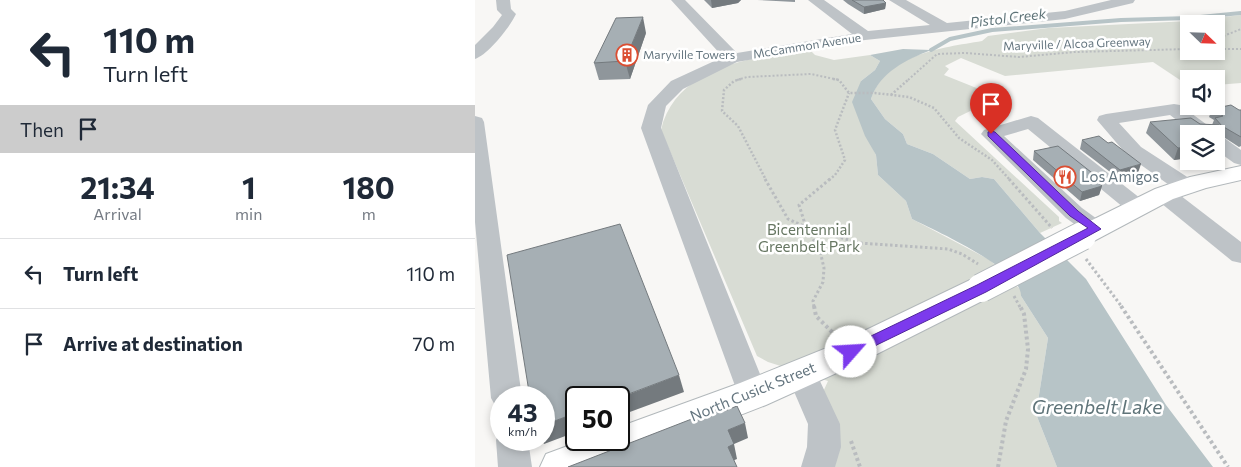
<!DOCTYPE html>
<style>
body{margin:0;font-family:Commissioner,sans-serif;background:#f6f6f7;color:#1f2937;height:100vh;display:flex;flex-direction:column;font-size:19px;white-space:nowrap}
*{box-sizing:border-box;margin:0}
p{font-size:16px;color:#747a83}
.icon{flex:none;width:28px;height:28px;fill:none;stroke:currentColor;stroke-width:2;stroke-linecap:round;stroke-linejoin:round}
.map{position:relative;flex:1;overflow:hidden}
.side{display:flex;flex-direction:column;background:#fff;width:475px}
.side>*{flex:none}
.guide{background:#fff;color:#1f2937;overflow:hidden}
.needle{width:32px;rotate:113deg}
.fabs{position:absolute;left:705px;top:15px;display:grid;gap:10px}
.fabs a{display:grid;place-items:center;width:45px;height:45px;border-radius:0px;background:#fff;box-shadow:0 2px 8px #0003;font-size:25px}
.speed{position:absolute;left:15px;top:386px;display:flex;gap:10px;font-size:25px;font-weight:700;text-align:center}
.speed>*{display:grid;place-content:center;width:65px;height:65px;border-radius:50%;background:#fff;box-shadow:0 2px 8px #0003;line-height:1}
.speed small{font-size:12px;font-weight:400}
.speed .limit{border:2px solid #111;border-radius:8px;background:#fff;color:#111}
.pin{position:absolute;display:grid;place-items:center;width:42px;height:42px;color:#fff;margin:-51px -21px;border-radius:50% 50% 50% 0;rotate:-45deg;box-shadow:0 0 5px #0007}
.pin .icon{rotate:45deg}
.me{position:absolute;width:55px;margin:-28px;rotate:64deg;stroke-linejoin:round;filter:drop-shadow(0 0 4px #0008)}
.turn{display:flex;align-items:center;gap:18px;height:105px;padding:0 20px;font-size:22px}
.turn .icon{width:65px;height:65px;stroke-width:2.5}
.turn b{display:block;font-size:35px;line-height:42px}
.then{display:flex;align-items:center;height:48px;padding:0 20px;background:#0003;gap:10px;font-size:19px}
.eta{display:flex;justify-content:space-evenly;align-items:center;height:85px;text-align:center}
.eta b{font-size:30px;font-weight:700;line-height:35px}
ul{padding:0;list-style:none}
li{display:flex;align-items:center;gap:15px;height:70px;padding:0 20px;border-top:1px solid #e0e1e3}
li div{flex:1}
li b{display:block;font-size:19px}
li em{font-style:normal}
main{display:flex;flex:1;min-height:0}
.map>svg:first-child{display:block}
.green{fill:#d8dcd4;fill-rule:evenodd}
.water{fill:#b7c4c7}
.lines{fill:none;stroke-linecap:round;stroke-linejoin:round}
.stream{stroke:#b7c4c7;stroke-width:4}
.major-casing{stroke:#b2b8bb;stroke-width:2}
.path-far3{stroke:#b9bcbf;stroke-width:2;stroke-dasharray:2 2;stroke-linecap:butt}
.path-far2{stroke:#b9bcbf;stroke-width:2.5;stroke-dasharray:2 2;stroke-linecap:butt}
.path-far1{stroke:#b9bcbf;stroke-width:3;stroke-dasharray:2.5 2.5;stroke-linecap:butt}
.path{stroke:#b9bcbf;stroke-width:4;stroke-dasharray:3 3;stroke-linecap:butt}
.minor{fill:#bec3c7;fill-rule:evenodd}
.major{fill:#fff;fill-rule:evenodd}
.major-bridge-casing{stroke:#b2b8bb;stroke-width:30;stroke-linecap:butt}
.major-bridge{stroke:#fff;stroke-width:28}
.wall{fill:#8f969b}
.shaded-wall{fill:#747a7e}
.building{fill:#a6afb4;stroke:#747a7e}
.route{fill:#7c3aed;stroke:#51269a}
.labels{text-anchor:middle;stroke-width:5;stroke-linejoin:round;paint-order:stroke}
.far-street-label{font-size:12px;fill:#64757f;stroke:#fff}
.far-poi-label{font-size:12px;fill:#64757f;stroke:#fff;text-anchor:start}
.far-water-label{font-size:14px;font-style:italic;fill:#5f7479;stroke:#fff}
.poi-label{font-size:15px;fill:#64757f;stroke:#fff;text-anchor:start}
.park-label{font-size:15px;fill:#677763;stroke:#fff}
.street-label{font-size:15px;fill:#64757f;stroke:#fff}
.near-water-label{font-size:19px;font-style:italic;fill:#5f7479;stroke:#fff}
</style>
<main>
<section class="side">
<div class="guide">
<div class="turn"><svg class="icon" aria-label="left" viewBox="0 0 24 24"><path d="M17 20v-9H6M10 6l-5 5 5 5"/></svg><div><b>110 m</b>Turn left</div></div>
<div class="then">Then<svg class="icon" aria-label="arrive" viewBox="0 0 24 24"><path d="M6 21V4h12l-3 4 3 4H6"/></svg></div>
</div>
<div class="eta">
<div><b>21:34</b><p>Arrival</p></div>
<div><b>1</b><p>min</p></div>
<div><b>180</b><p>m</p></div>
</div>
<ul>
<li><svg class="icon" aria-label="left" viewBox="0 0 24 24"><path d="M17 20v-9H6M10 6l-5 5 5 5"/></svg><div><b>Turn left</b></div><em>110 m</em></li>
<li><svg class="icon" aria-label="arrive" viewBox="0 0 24 24"><path d="M6 21V4h12l-3 4 3 4H6"/></svg><div><b>Arrive at destination</b></div><em>70 m</em></li>
</ul>
</section>
<div class="map">
<svg width="766" height="467" viewBox="0 0 766 467">
<rect width="100%" height="100%" fill="#f8f7f5"/>
<g class="green">
<path d="M766,15V83L741,85V79H714V86L678,62L530,76L486,58L470,66L474,69L469,75L524,97L483,117L480,121L584,217V221L587,223L565,233L519,179L507,177L495,179L458,154L432,144L428,134L410,119L396,99C411,54 466,48 507,41L513,36L573,28L714,21ZM714,24H741V51H714Z"/>
<path d="M335,50L340,55L359,60L395,55L405,61L400,70L386,81V124L401,155L403,175L431,201L437,219L515,260L547,291L546,296L573,338L561,414L582,467H357L348,392L353,381L293,362L282,356L186,130C201,66 280,56 335,50Z"/>
</g>
<path class="water" d="M428,49L456,50C431,60 405,72 396,99L410,119L428,134L432,144L458,154L495,179L507,177L519,179L565,233L611,279L691,405L738,467H582L561,414L573,338L546,296C547,269 459,230 437,219L431,201L403,175L401,155L390,136L377,102L386,81L400,70L405,61L395,55Z"/>
<g class="lines">
<polyline class="stream" points="456,50 475,39 517,30 646,20 715,18 766,13"/>
<g class="major-casing">
<g id="major">
<polygon points="766,166 766,180 731,188 698,199 617,242 607,245 597,242 593,236 597,230 680,189 715,177"/>
<polygon points="506,277 517,280 521,288 517,296 388,361 291,405 132,467 65,467 71,454 109,440 144,440 144,427 265,383 364,343 495,280"/>
</g>
</g>
<g class="path-far3">
<polyline points="741,39 766,29"/>
<polyline points="741,49 766,49"/>
<polyline points="262,80 272,77 336,74 364,80"/>
<polyline points="433,80 462,54 490,53 544,57 600,52 714,49"/>
</g>
<g class="path-far2">
<polyline points="266,79 259,81 249,90 247,111 263,126 291,180"/>
<polyline points="358,79 364,80 374,93 400,93 434,97 459,108 484,138 517,160 535,180"/>
<polyline points="416,95 434,79"/>
<polyline points="354,180 360,175 370,160 360,130 374,93"/>
</g>
<g class="path-far1">
<polyline points="290,179 313,219 331,227 345,251 349,268 348,282 338,301 339,307"/>
<polyline points="355,179 324,205 331,227 384,243 473,249 487,254 503,264"/>
<polyline points="534,179 577,228"/>
<polyline points="611,259 647,307"/>
<polyline points="539,296 545,307"/>
</g>
<g class="path">
<polyline points="339,306 341,316 361,336"/>
<polyline points="646,306 753,467"/>
<polyline points="376,441 385,467"/>
<polyline points="523,467 531,421 551,369 553,349 549,314 545,306"/>
</g>
<g class="minor">
<path d="M21,0H35L36,9L41,14C35,27 13,55 0,59V45L18,27L27,15L22,10Z"/>
<polygon points="196,0 210,0 262,53 377,34 333,0 349,0 393,31 455,25 414,0 431,0 472,23 590,11 636,0 660,0 658,3 590,19 390,40 262,62 208,89 191,106 186,128 293,394 289,403 278,407 267,403 263,394 166,128 173,105 196,81 248,57"/>
<polygon points="699,104 705,105 739,130 742,134 741,135 720,134 695,115 644,123 666,147 720,182 723,187 720,192 712,194 704,192 652,155 622,120 624,116 631,114"/>
<polygon points="0,116 7,118 9,122 47,398 26,398 26,409 21,407 16,398 0,222"/>
<polygon points="556,116 563,118 670,202 673,207 670,212 662,214 654,212 553,129 529,136 607,208 629,224 633,229 629,234 621,237 613,234 591,218 506,134 509,130"/>
<polygon points="741,135 748,137 766,150 766,165 759,163 741,150"/>
<polygon points="689,187 697,189 766,242 766,263 757,261 681,199 678,194 681,189"/>
<polygon points="326,361 337,364 365,424 366,447 360,467 326,467 332,447 333,424 311,373 315,364"/>
<polygon points="26,429 26,440 53,440 57,467 23,467 21,440"/>
</g>
<use href="#major" class="major"/>
<g class="major-bridge-casing">
<polyline id="major-bridge" points="506,288 607,236"/>
</g>
<use href="#major-bridge" class="major-bridge"/>
</g>
<g class="wall">
<polygon points="229,0 266,0 263,3 237,8"/>
<polygon points="281,0 320,0 320,2 282,0"/>
<polygon points="368,0 408,0 411,3 410,9 389,14 373,4"/>
<polygon points="171,33 155,79 124,80 119,63"/>
<polygon points="737,109 766,110 766,146 764,147 744,134 744,138 747,141 742,153 699,160 671,133 675,122 737,125 739,120 734,117"/>
<polygon points="607,140 663,173 643,178 605,149"/>
<polygon points="559,151 619,180 627,186 624,195 605,201 558,160"/>
</g>
<g class="shaded-wall">
<polygon points="236,0 266,0 263,3 237,8"/>
<polygon points="411,3 410,9 389,14 389,7"/>
<polygon points="168,17 171,33 155,79 150,61"/>
<polygon points="747,141 742,153 741,153 741,142"/>
<polygon points="714,147 714,158 699,160 703,148"/>
<polygon points="666,164 663,173 643,178 645,170"/>
<polygon points="627,186 624,195 605,201 607,192"/>
<polygon points="204,375 209,392 144,416 144,398"/>
<polygon points="101,413 101,432 69,444 67,440 69,440 69,425"/>
<polygon points="270,423 273,438 259,444 262,459 257,461 253,447 253,430"/>
</g>
<g class="building">
<polygon points="377,0 408,0 411,3 389,7"/>
<polygon points="168,17 150,61 119,63 141,18"/>
<polygon points="756,105 764,110 766,110 766,137 747,126 740,118 748,116 737,109"/>
<polygon points="716,118 725,124 744,125 744,138 747,141 741,142 741,134 714,134 714,147 703,148 675,122"/>
<polygon points="624,136 633,143 637,142 666,164 645,170 607,140"/>
<polygon points="583,146 621,176 616,177 627,186 607,192 559,151"/>
<polygon points="145,224 204,375 143,398 101,398 101,413 69,425 69,398 55,398 32,255"/>
<polygon points="262,406 270,423 253,430 259,444 253,447 262,467 93,467 245,408 247,412"/>
</g>
<polygon class="route" points="516,131 520,132 603,211 626,229 511,292 381,355 376,357 371,355 369,352 371,348 502,285 613,228 595,216 513,136 513,132"/>
<defs>
<g id="building-ring" transform="scale(1.125)"><circle r="9.5" fill="#fff" stroke="#db4e32" stroke-width="1.5"/><path d="M-4-6H4V6H1V3H-1V6H-4ZM-2.5-4.3h1.7v1.8h-1.7ZM.8-4.3h1.7v1.8H.8ZM-2.5-1h1.7V.8h-1.7ZM.8-1h1.7V.8H.8Z" fill="#db4e32"/></g>
<g id="restaurant-ring" transform="scale(1.125)"><circle r="9.5" fill="#fff" stroke="#db4e32" stroke-width="1.5"/><path d="M-5-6h1v4h1v-4h1v4h1v-4h1v5L-1.5 .5V6h-2V.5L-5-1ZM5-6V6H3V1.5H1.5Q1.5-4 5-6Z" fill="#db4e32"/></g>
</defs>
<g fill-rule="evenodd">
<use href="#building-ring" x="152" y="55"/>
<use href="#restaurant-ring" x="590" y="177"/>
</g>
<g class="labels">
<g class="far-street-label">
<text transform="translate(602 44) rotate(-2)" y="4">Maryville / Alcoa Greenway</text>
<text transform="translate(332 46) rotate(-9)" y="4">McCammon Avenue</text>
</g>
<g class="far-poi-label">
<text x="168" y="59">Maryville Towers</text>
</g>
<g class="far-water-label">
<text transform="translate(533 18) rotate(-7)" y="5">Pistol Creek</text>
</g>
<g class="poi-label">
<text x="606" y="182">Los Amigos</text>
</g>
<g class="park-label">
<text x="334" y="235">Bicentennial<tspan x="334" dy="17">Greenbelt Park</tspan></text>
</g>
<g class="street-label">
<text transform="translate(278 392) rotate(-22)" y="5">North Cusick Street</text>
</g>
<g class="near-water-label">
<text x="622" y="414">Greenbelt Lake</text>
</g>
</g>
</svg>
<div class="fabs">
<a><svg class="needle" viewBox="-14 -14 28 28"><path d="M0-13l5 13h-10z" fill="#e53935"/><path d="M0 13l5-13h-10z" fill="#747a83"/></svg></a>
<a><svg class="icon" aria-label="sound" viewBox="0 0 24 24"><path d="M4 9h4l5-4v14l-5-4H4zM17 9q2 3 0 6"/></svg></a>
<a><svg class="icon" aria-label="layers" viewBox="0 0 24 24"><path d="M12 4l9 5-9 5-9-5zM3 14l9 5 9-5"/></svg></a>
</div>
<div class="speed"><div>43<small>km/h</small></div><div class="limit">50</div></div>
<div class="pin" style="left:516px;top:134px;background:#d93025"><svg class="icon" aria-label="arrive" viewBox="0 0 24 24"><path d="M6 21V4h12l-3 4 3 4H6"/></svg></div>
<svg class="me" style="left:376px;top:352px" viewBox="-20 -20 40 40"><circle r="19" fill="#fff"/><path d="M0-13L10 11 0 6-10 11z" fill="#7c3aed"/></svg>
</div>
</main>
